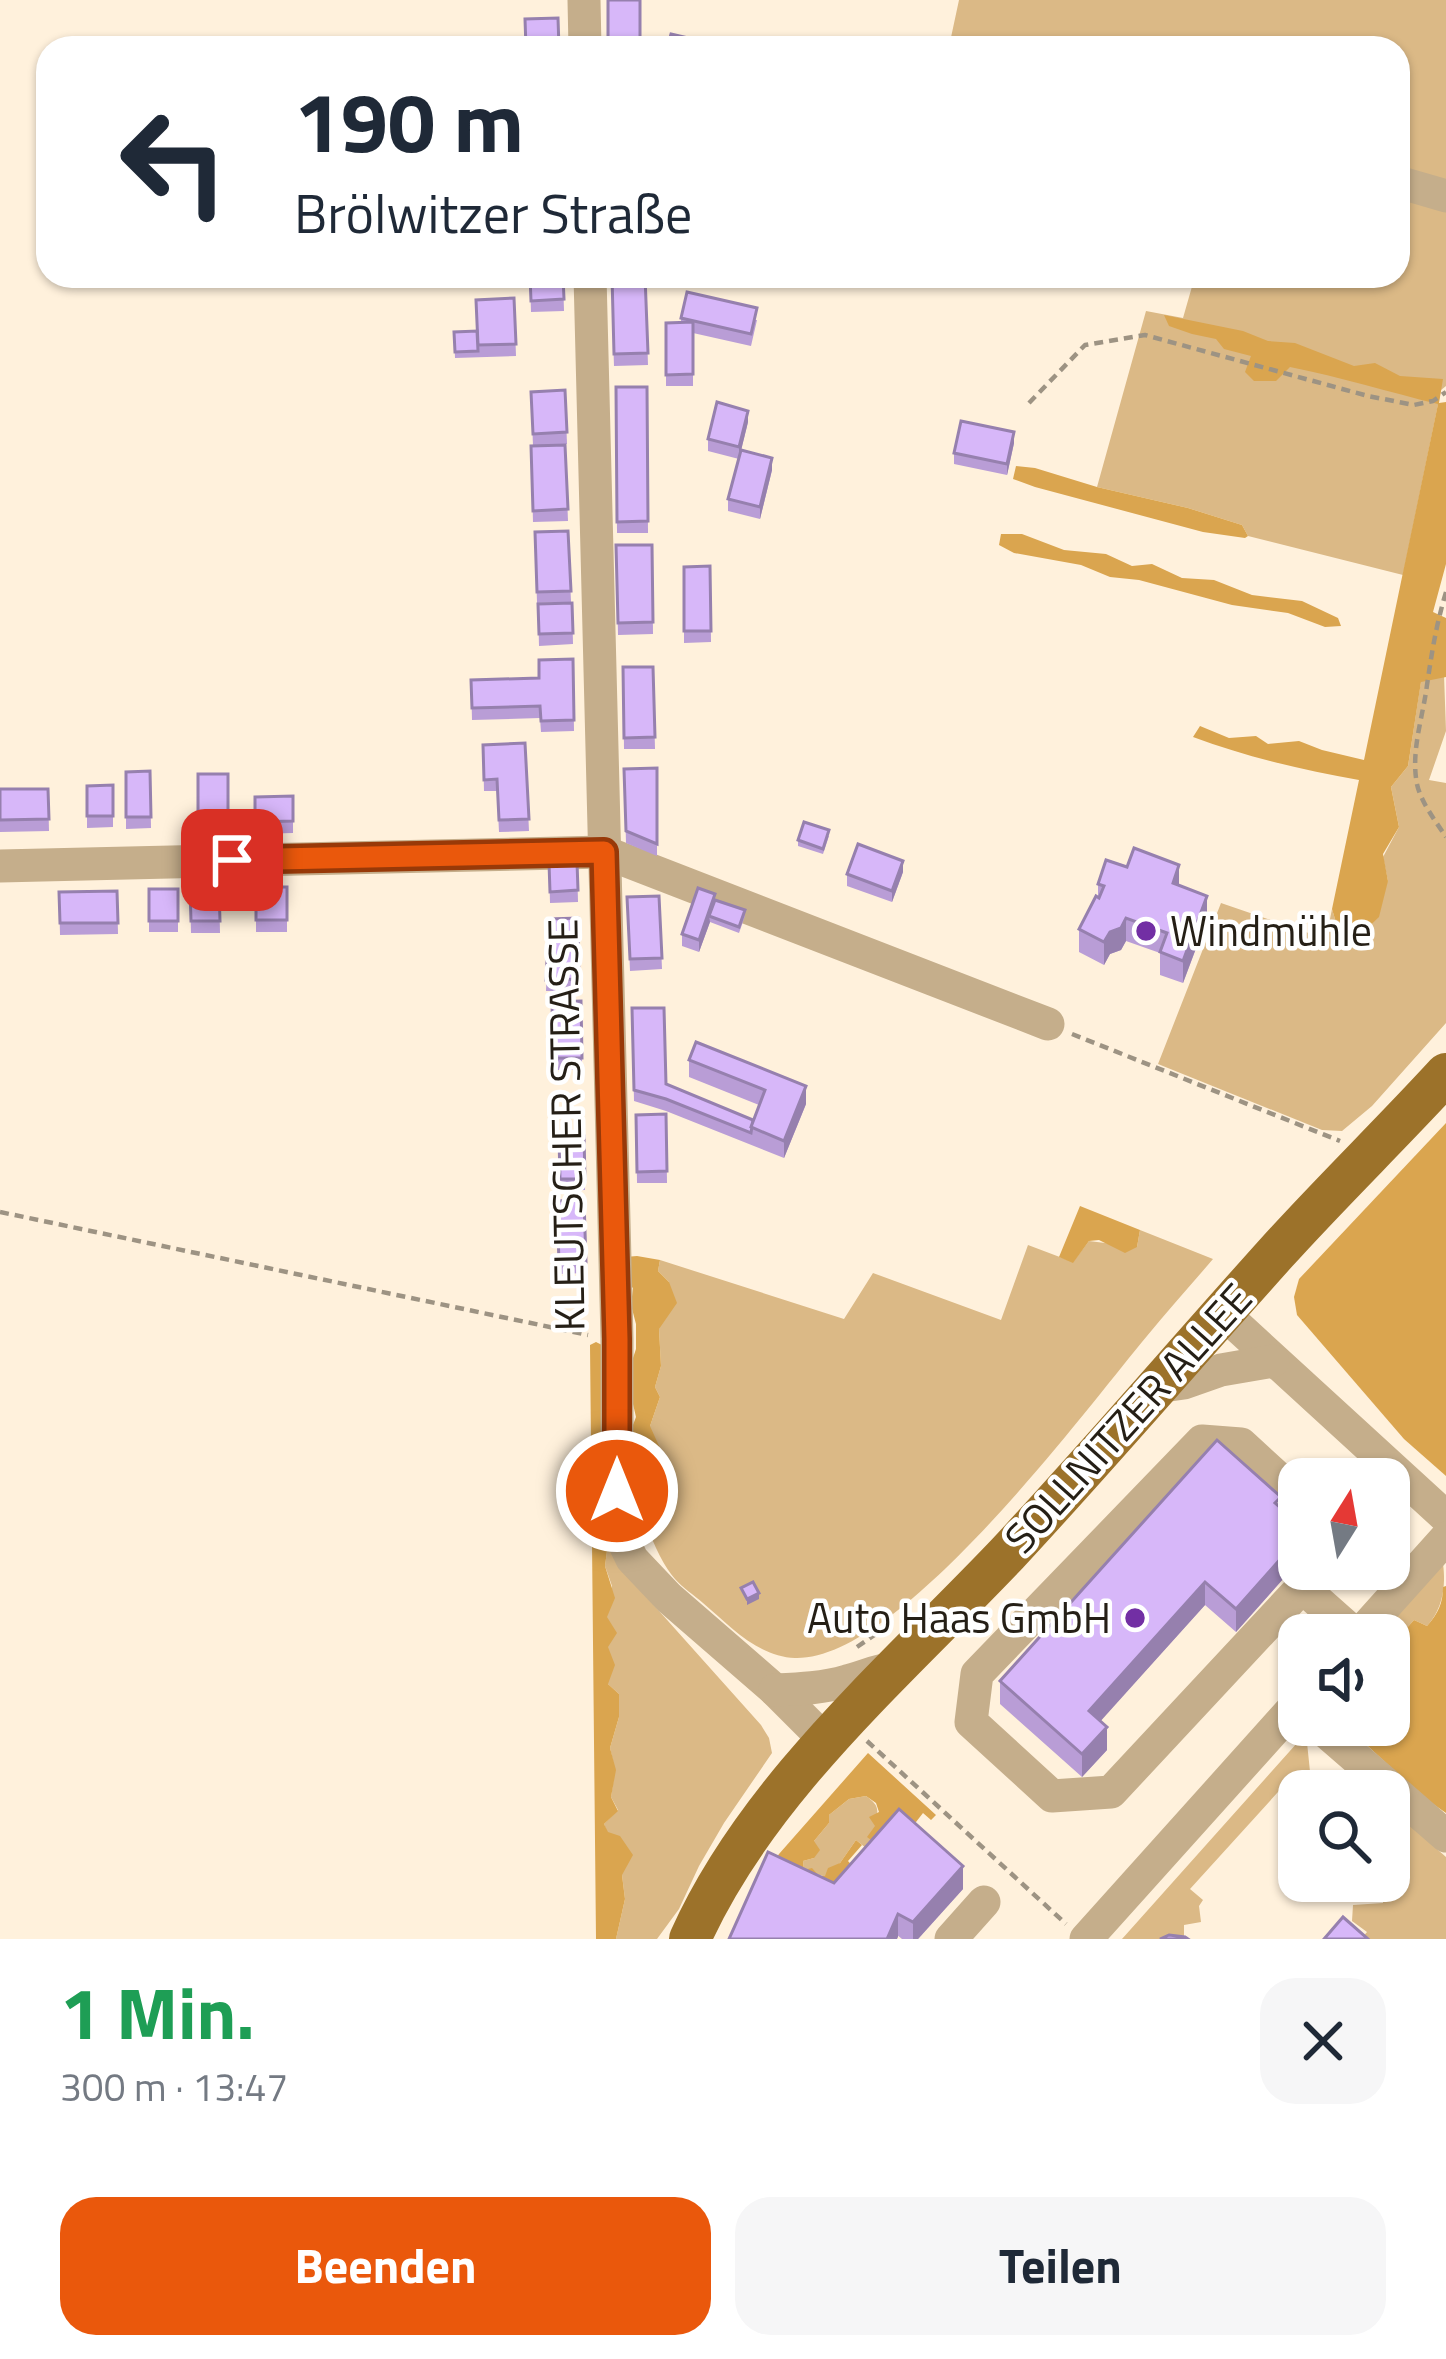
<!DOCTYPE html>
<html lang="de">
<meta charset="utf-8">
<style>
body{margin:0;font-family:"Titillium Web",sans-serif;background:#f6f6f7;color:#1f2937;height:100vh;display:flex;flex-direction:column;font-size:45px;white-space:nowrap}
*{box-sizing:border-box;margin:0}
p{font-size:39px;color:#747a83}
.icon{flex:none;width:66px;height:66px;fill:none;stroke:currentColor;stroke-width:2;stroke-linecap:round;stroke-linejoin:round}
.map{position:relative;height:1939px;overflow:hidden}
.side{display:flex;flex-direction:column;background:#fff;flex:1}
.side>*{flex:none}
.banner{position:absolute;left:36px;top:36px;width:1374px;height:252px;border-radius:36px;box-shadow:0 3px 9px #0004;background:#fff;color:#1f2937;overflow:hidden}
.needle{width:78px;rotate:11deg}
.controls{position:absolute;left:1278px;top:1458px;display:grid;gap:24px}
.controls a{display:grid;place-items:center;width:132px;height:132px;border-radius:24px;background:#fff;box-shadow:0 3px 9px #0004;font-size:60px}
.pin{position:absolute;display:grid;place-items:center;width:102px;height:102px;color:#fff;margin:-51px;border-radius:24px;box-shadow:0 6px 18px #0006}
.me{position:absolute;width:132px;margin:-66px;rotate:0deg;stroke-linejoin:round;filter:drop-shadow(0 0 9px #0008)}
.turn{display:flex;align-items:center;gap:42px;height:252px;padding:0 60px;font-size:54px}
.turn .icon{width:156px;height:156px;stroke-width:2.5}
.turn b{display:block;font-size:84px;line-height:102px}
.round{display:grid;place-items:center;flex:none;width:126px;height:126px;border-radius:36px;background:#f6f6f7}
.headline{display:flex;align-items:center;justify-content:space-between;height:204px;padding:0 60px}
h1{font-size:72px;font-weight:700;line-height:90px;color:#1e9e55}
.action{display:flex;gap:24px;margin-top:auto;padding:24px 60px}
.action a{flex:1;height:138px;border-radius:36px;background:#ea580c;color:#fff;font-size:48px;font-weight:700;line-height:138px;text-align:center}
.action a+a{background:#f6f6f7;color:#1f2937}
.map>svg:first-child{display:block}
.green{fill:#dbb986}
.forest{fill:#daa54f}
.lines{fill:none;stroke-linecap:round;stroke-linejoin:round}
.path{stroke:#9d9383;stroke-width:4.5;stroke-dasharray:9 6;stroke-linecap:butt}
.minor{stroke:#c5ae8b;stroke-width:33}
.major{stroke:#9c722a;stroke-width:42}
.wall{fill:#b99dd6}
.shaded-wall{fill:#9680ae}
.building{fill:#d7b7f9;stroke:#9680ae;stroke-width:3}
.route-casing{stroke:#983908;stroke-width:30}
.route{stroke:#ea580c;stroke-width:21}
.poi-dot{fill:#722fa4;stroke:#fff;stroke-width:4.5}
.labels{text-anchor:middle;stroke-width:9;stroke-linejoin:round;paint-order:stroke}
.poi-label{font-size:42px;fill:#251f16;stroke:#fff;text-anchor:start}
.street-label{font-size:42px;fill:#251f16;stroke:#fff}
</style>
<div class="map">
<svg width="1446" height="1939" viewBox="0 0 1446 1939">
<rect width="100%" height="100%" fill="#fff1dc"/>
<g class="green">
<polygon points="959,0 1446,0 1446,386 1441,390 1403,575 1248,536 1242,525 1188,508 1097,487 1146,311 1183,318 1195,276 1398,276 1398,48 968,48 950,42"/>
<polygon points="1444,675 1446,731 1429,780 1446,783 1446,1023 1372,1106 1342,1131 1322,1130 1158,1064 1221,903 1326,939 1332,909 1335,919 1388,881 1383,857 1399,827 1391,787 1408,766 1421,681"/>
<path d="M1140,1230L1213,1259C1191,1285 1168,1310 1147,1336C1082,1414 900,1661 795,1658C758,1657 730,1626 703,1603C694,1595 683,1588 675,1579C657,1559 635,1504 640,1478L649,1474L650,1426L660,1397L655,1387L661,1366L659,1329L669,1282L658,1271L660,1260L844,1319L873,1273L1001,1320L1028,1245L1073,1262L1089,1241L1137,1247Z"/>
<polygon points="608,1543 626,1574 761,1725 769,1738 772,1753 724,1823 699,1866 679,1909 657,1939 616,1939 625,1899 622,1875 604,1824 618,1810 611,1797 615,1770 610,1748 619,1717 619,1694 608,1684 606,1617 612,1586 605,1566"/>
<path d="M1443,1564C1446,1585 1443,1609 1427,1626L1414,1620L1389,1648V1635H1374Z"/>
<polygon points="1306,1733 1311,1781 1300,1791 1288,1781 1190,1889 1203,1900 1199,1906 1201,1922 1184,1925 1184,1939 1122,1939"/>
<path d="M866,1796C882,1807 877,1812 875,1828C874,1837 875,1848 877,1857L856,1840L840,1863L826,1877L804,1870L803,1861L814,1858V1841L829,1823V1815L849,1799Z"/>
<polygon points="1389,1807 1446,1857 1446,1939 1361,1939 1367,1932 1352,1921 1353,1905 1383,1903 1382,1881 1389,1881"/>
</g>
<g class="forest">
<path d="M1164,315L1243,331L1268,341L1295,343L1354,366L1375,363L1400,376L1443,379L1439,403L1446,402V564L1433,612L1446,618V677L1421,682L1408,766L1391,787L1399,827L1383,854L1388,881L1379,917L1362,933L1335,919L1332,909L1359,780C1302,770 1247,757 1193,737L1200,726L1229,738L1256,736L1268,744L1299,741L1322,750L1364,760L1438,404C1389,392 1340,377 1290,367L1276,381H1254L1245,372L1251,356L1224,349L1216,339L1192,334L1169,326Z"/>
<polygon points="1016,466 1035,468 1097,487 1188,508 1242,525 1248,536 1245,538 1203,532 1035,487 1013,479"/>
<polygon points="1001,534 1022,534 1064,550 1106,554 1132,566 1152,564 1182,578 1214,580 1252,595 1302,601 1338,618 1341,626 1325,627 1288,613 1232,605 1139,580 1110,577 1081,565 1014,553 999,545"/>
<polygon points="1446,1123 1446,1476 1404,1439 1297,1315 1294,1297 1299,1279"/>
<polygon points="1080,1206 1140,1230 1137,1247 1125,1253 1099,1240 1089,1241 1073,1263 1059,1257"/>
<polygon points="637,1256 660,1260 658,1271 669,1282 677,1303 659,1329 661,1366 655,1387 660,1397 650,1426 659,1446 649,1474 640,1478 629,1464 628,1438 636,1417 630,1391 630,1367 636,1349 636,1324 631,1305 633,1288 622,1278 625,1257"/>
<polygon points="596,1342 606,1347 602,1525 608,1543 605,1566 615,1598 607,1617 617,1633 608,1647 615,1665 608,1684 619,1694 619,1717 610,1748 616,1770 611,1797 618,1811 604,1824 608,1832 620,1836 633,1855 622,1875 625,1899 616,1939 596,1939 590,1345"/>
<path d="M1446,1586V1813L1423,1797L1345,1725H1389V1648L1414,1620L1427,1626C1438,1614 1443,1603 1443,1587Z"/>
<polygon points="868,1753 936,1815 931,1820 923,1813 916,1822 904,1821 875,1843 867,1837 875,1826 869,1817 879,1812 876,1803 866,1796 849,1799 829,1815 829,1823 814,1841 820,1850 814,1858 803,1861 804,1870 812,1868 819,1876 825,1876 828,1868 840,1863 856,1840 862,1845 848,1861 857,1871 840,1892 770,1868 779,1854"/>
</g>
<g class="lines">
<g class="path">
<polyline points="1029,403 1085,345 1145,335 1368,396 1414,405 1433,401 1446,392"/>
<path d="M1446,592C1436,626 1432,651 1427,685C1423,716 1412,747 1416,778C1418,799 1435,820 1446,837"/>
<polyline points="1072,1034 1340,1141"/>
<polyline points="0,1212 588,1335"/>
<polyline points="857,1647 892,1623"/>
<polyline points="867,1741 1066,1924"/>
</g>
<g class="minor">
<polyline points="584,0 585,48"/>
<polyline points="1398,182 1446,196"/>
<polyline points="590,276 617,1339 617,1503 620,1534 632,1559 669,1598 775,1690 827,1742"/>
<polyline points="0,866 604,852 1048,1024"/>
<polyline points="1223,1313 1446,1517"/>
<polyline points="1156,1387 1184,1383 1221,1370 1273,1361"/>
<polyline points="1299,1497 1241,1444 1202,1441 977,1674 971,1722 1052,1796 1111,1792 1319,1569"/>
<polyline points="1303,1588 1356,1635"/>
<polyline points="1359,1635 1446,1538"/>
<path d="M775,1690C799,1689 824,1688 847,1681C865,1676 877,1670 896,1668"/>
<polyline points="1318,1725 1446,1836"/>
<polyline points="951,1939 984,1902"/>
<polyline points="1086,1939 1299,1702"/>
</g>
<path class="major" d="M690,1939C757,1789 896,1671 1008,1553C1099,1455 1186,1353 1276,1253C1331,1192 1390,1135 1446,1074"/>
</g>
<g class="wall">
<polygon points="530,276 563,276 564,311 531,312"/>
<polygon points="611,276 645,276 648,365 614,366"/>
<polygon points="514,298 516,356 455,358 454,332 477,331"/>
<polygon points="681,318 757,320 751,346 693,333 693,386 666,386 666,323 681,323"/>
<polygon points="616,387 647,387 648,533 617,533"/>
<polygon points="565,390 567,444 533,446 531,392"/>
<polygon points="748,422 741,450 772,470 760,519 728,511 728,499 739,459 708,451 708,439"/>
<polygon points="1014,443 1007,475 954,464 954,453"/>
<polygon points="565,445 568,521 533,522 531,446"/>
<polygon points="568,531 571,602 537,603 535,532"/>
<polygon points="616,545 652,545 653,634 618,635"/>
<polygon points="710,566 711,642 684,643 684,567"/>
<polygon points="572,603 573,644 539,646 538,604"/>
<polygon points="573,659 574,731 541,732 540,718 472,720 471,680 539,678"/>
<polygon points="623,667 653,667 655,749 624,749"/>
<polygon points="525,743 529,831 499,832 497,791 484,791 483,745"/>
<polygon points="657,768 657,856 626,843 624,769"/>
<polygon points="150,771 151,828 126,829 126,772"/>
<rect x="198" y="774" width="30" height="55"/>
<polygon points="113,785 113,827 87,828 87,786"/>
<polygon points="0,789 48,789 49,831 0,832"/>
<polygon points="293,796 293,833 255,834 255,797"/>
<polygon points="829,836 823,854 798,846 798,840"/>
<polygon points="577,862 578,902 550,903 549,863"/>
<polygon points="903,872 892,902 847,886 847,874"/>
<polygon points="1098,884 1179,886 1207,919 1183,983 1160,975 1160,953 1126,941 1121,950 1110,954 1104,965 1079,952 1079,929 1098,897"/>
<rect x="256" y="887" width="31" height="45"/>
<polygon points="190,888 219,888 220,933 191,933"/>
<rect x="149" y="889" width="29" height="43"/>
<polygon points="117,891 118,934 60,935 59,892"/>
<polygon points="659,896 662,969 630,971 627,897"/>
<polygon points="715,900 745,916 739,933 710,922 699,952 682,946 682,934"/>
<polygon points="578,918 579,991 546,991 549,919"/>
<polygon points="552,1002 582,1058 582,1070 553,1070"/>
<polygon points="632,1008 666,1084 753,1120 759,1105 689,1077 689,1060 806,1104 784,1158 666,1111 634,1101"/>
<polygon points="666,1114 667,1183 637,1183 636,1115"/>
<polygon points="584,1136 585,1190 560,1191 559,1137"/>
<polygon points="557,1201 586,1262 586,1273 559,1274"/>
<polygon points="1281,1508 1291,1570 1236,1632 1205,1605 1100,1721 1107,1750 1082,1777 1000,1704 1000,1681"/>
<polygon points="834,1883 963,1889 918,1939 902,1939"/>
</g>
<g class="shaded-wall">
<polygon points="748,411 748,422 739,459 739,447"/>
<polygon points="1014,432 1014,443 1007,475 1007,464"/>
<polygon points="772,458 772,470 760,519 760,507"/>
<polygon points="903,861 903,872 892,902 892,891"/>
<polygon points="1179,865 1179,887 1173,883"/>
<polygon points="715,894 715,906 709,916 710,922 699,952 699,940"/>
<polygon points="1207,896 1207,919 1183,983 1183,961"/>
<polygon points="1126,918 1126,941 1121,950 1110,954 1104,965 1104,942 1110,932"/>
<polygon points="806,1086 806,1104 784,1158 784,1141"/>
<polygon points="1291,1547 1291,1570 1236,1632 1236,1609"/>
<polygon points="1205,1582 1205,1605 1089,1734 1089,1711"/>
<polygon points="759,1593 759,1599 747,1605 747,1599"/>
<polygon points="1107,1727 1107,1750 1082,1777 1082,1754"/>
<polygon points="963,1866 963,1889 918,1939 913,1939 913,1922"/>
<polygon points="898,1914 898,1937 897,1939 887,1939"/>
</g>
<g class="building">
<rect x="608" y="0" width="32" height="48"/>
<polygon points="558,18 559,48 526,48 525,19"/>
<polygon points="671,34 731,48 667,48"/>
<polygon points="530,276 563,276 564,299 531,301"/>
<polygon points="612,276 645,276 648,353 614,354"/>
<polygon points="687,292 757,308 751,334 681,318"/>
<polygon points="514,298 516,344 478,345 476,300"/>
<polygon points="693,322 693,374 666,375 666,323"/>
<polygon points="477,331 478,351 455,352 454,332"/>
<polygon points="616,387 647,387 648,521 617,522"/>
<polygon points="565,390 567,432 533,434 531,392"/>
<polygon points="717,402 748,411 739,447 708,439"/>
<polygon points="961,421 1014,432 1007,464 954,453"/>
<polygon points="565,445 568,509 533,511 531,446"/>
<polygon points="741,450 772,458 760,507 728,499"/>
<polygon points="568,531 571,591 537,592 535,532"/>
<polygon points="616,545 652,545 653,622 618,623"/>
<polygon points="710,566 711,631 684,631 684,567"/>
<polygon points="572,603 573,633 539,634 538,604"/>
<polygon points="573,659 574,720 541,721 540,706 472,708 471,680 539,678 539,660"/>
<polygon points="623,667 653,667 655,737 624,738"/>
<polygon points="525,743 529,819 499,820 497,779 484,780 483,745"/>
<polygon points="657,768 657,844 626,831 624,769"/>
<polygon points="150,771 151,817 126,817 126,772"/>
<rect x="198" y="774" width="30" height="43"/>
<polygon points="113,785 113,816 87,816 87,786"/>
<polygon points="0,789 48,789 49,819 0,820"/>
<polygon points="293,796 293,821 255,822 255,797"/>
<polygon points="804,822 829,830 823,849 798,840"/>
<polygon points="858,844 903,861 892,891 847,874"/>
<polygon points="1134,848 1179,865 1173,883 1207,896 1183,961 1160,952 1167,933 1126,918 1121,928 1110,932 1104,942 1079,929 1096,896 1099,898 1104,886 1098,884 1106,860 1127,867"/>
<polygon points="577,862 578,890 550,892 549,863"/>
<rect x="256" y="887" width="31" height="33"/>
<polygon points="190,888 219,888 220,921 191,921"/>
<polygon points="698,888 715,894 699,940 682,934"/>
<rect x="149" y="889" width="29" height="32"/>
<polygon points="117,891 118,923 60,923 59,892"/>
<polygon points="659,896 662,958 630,959 627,897"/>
<polygon points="715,900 745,910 739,927 709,916"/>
<polygon points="578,918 579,979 546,980 549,919"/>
<polygon points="581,1001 582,1058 553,1058 552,1002"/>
<polygon points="632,1008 664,1008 666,1084 753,1120 751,1133 666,1099 634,1090"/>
<polygon points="696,1042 806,1086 784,1141 751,1127 765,1090 689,1060"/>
<polygon points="666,1114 667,1171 637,1172 636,1115"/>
<polygon points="584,1136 585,1179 560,1179 559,1137"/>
<polygon points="584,1200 586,1262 559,1263 557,1201"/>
<polygon points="1217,1440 1281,1497 1275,1503 1290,1516 1291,1547 1236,1609 1205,1582 1089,1711 1107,1727 1082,1754 1000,1681"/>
<polygon points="753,1582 759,1593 747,1599 741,1588"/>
<polygon points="899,1809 963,1866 913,1922 898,1914 887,1939 729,1939 768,1852 834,1883"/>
<polygon points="1343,1917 1368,1939 1324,1939"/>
<polygon points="1169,1935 1185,1937 1188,1939 1160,1939"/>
</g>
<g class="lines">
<g class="route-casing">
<polyline id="route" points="232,860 604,852 617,1339 617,1491"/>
</g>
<use href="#route" class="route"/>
</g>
<g class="poi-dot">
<circle cx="1146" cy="931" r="12"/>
<circle cx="1135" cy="1618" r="12"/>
</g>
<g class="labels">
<g class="poi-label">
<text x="1170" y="946">Windmühle</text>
<text x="1111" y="1633" text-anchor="end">Auto Haas GmbH</text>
</g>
<g class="street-label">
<text transform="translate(566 1125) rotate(-91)" y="15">KLEUTSCHER STRASSE</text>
<text transform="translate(1128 1418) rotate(-48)" y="15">SOLLNITZER ALLEE</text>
</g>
</g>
</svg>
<div class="controls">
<a><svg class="needle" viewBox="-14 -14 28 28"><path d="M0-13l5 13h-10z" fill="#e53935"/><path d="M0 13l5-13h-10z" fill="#747a83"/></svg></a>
<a><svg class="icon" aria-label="sound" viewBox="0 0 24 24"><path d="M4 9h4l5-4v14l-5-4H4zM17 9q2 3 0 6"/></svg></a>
<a><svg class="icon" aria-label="search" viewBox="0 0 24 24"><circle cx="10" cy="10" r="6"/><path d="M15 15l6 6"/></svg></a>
</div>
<div class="pin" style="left:232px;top:860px;background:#d93025"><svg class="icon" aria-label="arrive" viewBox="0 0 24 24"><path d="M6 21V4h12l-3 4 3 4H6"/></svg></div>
<svg class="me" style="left:617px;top:1491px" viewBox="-20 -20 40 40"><circle r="17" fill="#ea580c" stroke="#fff" stroke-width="3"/><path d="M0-11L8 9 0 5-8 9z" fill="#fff"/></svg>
<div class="banner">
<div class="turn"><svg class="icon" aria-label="left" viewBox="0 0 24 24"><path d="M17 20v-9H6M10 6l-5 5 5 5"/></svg><div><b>190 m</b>Brölwitzer Straße</div></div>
</div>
</div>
<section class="side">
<div class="headline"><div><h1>1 Min.</h1><p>300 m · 13:47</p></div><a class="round"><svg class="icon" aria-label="close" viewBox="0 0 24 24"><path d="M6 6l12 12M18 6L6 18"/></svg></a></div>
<div class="action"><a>Beenden</a><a>Teilen</a></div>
</section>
